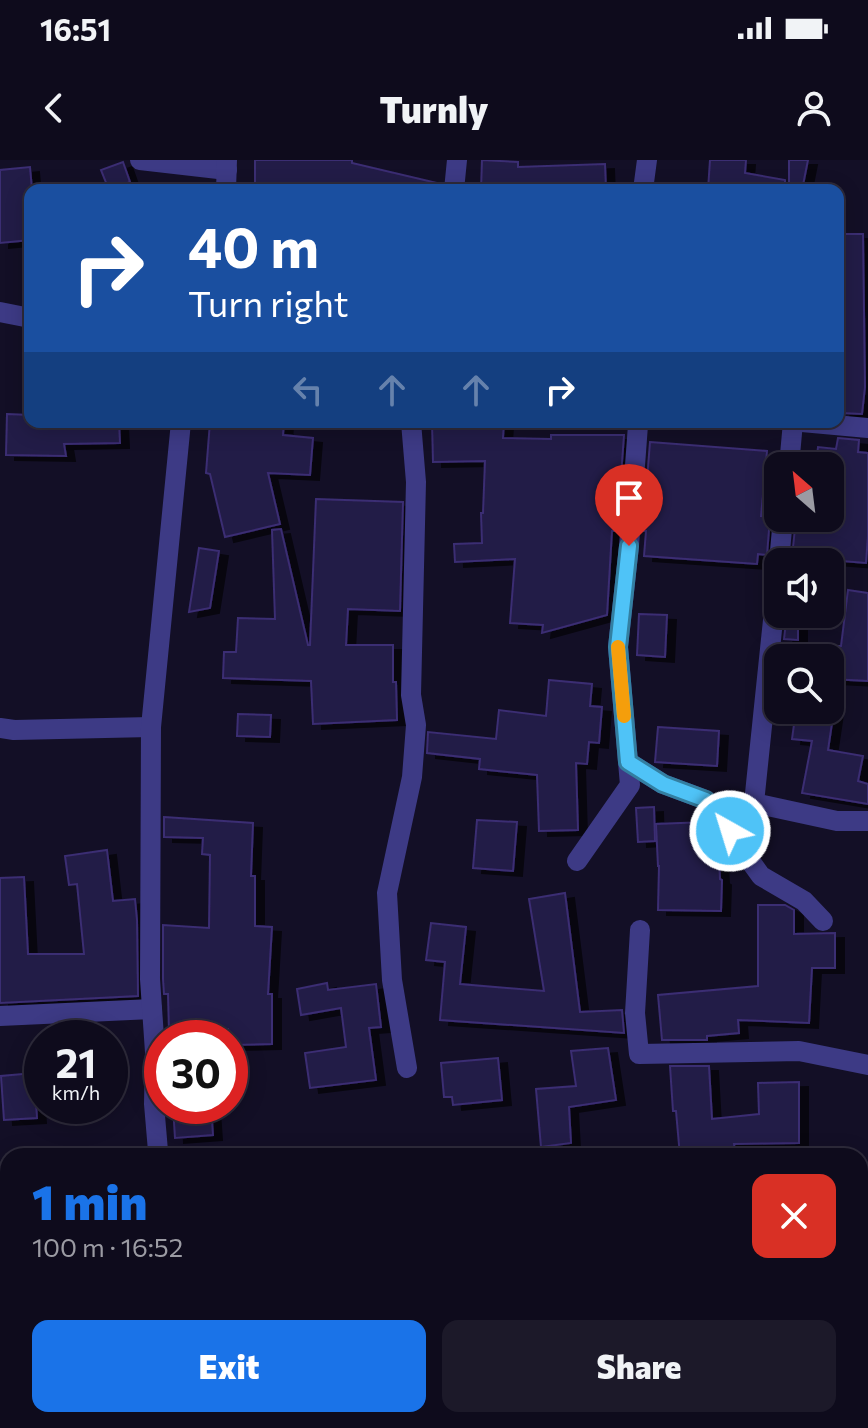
<!DOCTYPE html>
<meta charset="utf-8">
<style>
body{margin:0;font-family:Commissioner,sans-serif;background:#1c1929;color:#f1f3f6;height:100vh;display:flex;flex-direction:column;font-size:30px;white-space:nowrap}
*{box-sizing:border-box;margin:0}
p{font-size:26px;color:#9b9ba3}
.icon{flex:none;width:44px;height:44px;fill:none;stroke:currentColor;stroke-width:2;stroke-linecap:round;stroke-linejoin:round}
.map{position:relative;flex:1;overflow:hidden}
.panel{position:absolute;left:0px;top:988px;width:868px;height:280px;display:flex;flex-direction:column;background:#0e0b1c;border-radius:24px 24px 0 0;box-shadow:0 4px 20px #0003,0 0 0 2px #2e2b3b}
.panel>*{flex:none}
.hud{position:absolute;left:24px;top:24px;width:820px;height:244px;border-radius:16px;box-shadow:0 4px 20px #0003,0 0 0 2px #2e2b3b;background:#1a4fa0;color:#fff;overflow:hidden}
.needle{width:52px;rotate:332deg}
.buttons{position:absolute;left:764px;top:292px;display:grid;gap:16px}
.buttons a{display:grid;place-items:center;width:80px;height:80px;border-radius:16px;background:#0e0b1c;box-shadow:0 4px 20px #0003,0 0 0 2px #2e2b3b;font-size:40px}
.speed{position:absolute;left:24px;top:860px;display:flex;gap:16px;font-size:40px;font-weight:700;text-align:center}
.speed>*{display:grid;place-content:center;width:104px;height:104px;border-radius:50%;background:#0e0b1c;box-shadow:0 4px 20px #0003,0 0 0 2px #2e2b3b;line-height:1}
.speed small{font-size:20px;font-weight:400}
.speed .limit{border:12px solid #d22;background:#fff;color:#111}
.pin{position:absolute;display:grid;place-items:center;width:68px;height:68px;color:#fff;margin:-82px -34px;border-radius:50% 50% 50% 0;rotate:-45deg;box-shadow:0 0 8px #0007}
.pin .icon{rotate:45deg}
.me{position:absolute;width:88px;margin:-44px;rotate:321deg;stroke-linejoin:round;filter:drop-shadow(0 0 6px #0008)}
.turn{display:flex;align-items:center;gap:28px;height:168px;padding:0 32px;font-size:36px}
.turn .icon{width:104px;height:104px;stroke-width:2.5}
.turn b{display:block;font-size:56px;line-height:68px}
.lanes{display:flex;align-items:center;height:76px;padding:0 32px;background:#0003;justify-content:center;gap:40px;direction:ltr}
.lanes .off{opacity:.35}
.round{display:grid;place-items:center;flex:none;width:84px;height:84px;border-radius:16px;background:#1c1929}
.head{display:flex;align-items:center;justify-content:space-between;height:136px;padding:0 32px}
h1{font-size:48px;font-weight:800;line-height:60px;color:#1a73e8}
.cta{display:flex;gap:16px;margin-top:auto;padding:16px 32px}
.cta a{flex:1;height:92px;border-radius:16px;background:#1a73e8;color:#fff;font-size:32px;font-weight:800;line-height:92px;text-align:center}
.cta a+a{background:#1c1929;color:#f1f3f6}
.status{display:flex;justify-content:space-between;align-items:center;height:56px;padding:0 40px;background:#0e0b1c;direction:ltr}
.status svg{height:22px;fill:currentColor}
header{display:flex;justify-content:space-between;align-items:center;height:104px;padding:0 32px;background:#0e0b1c;font-size:36px;font-weight:800}
.map>svg:first-child{display:block}
.lines{fill:none;stroke-linecap:round;stroke-linejoin:round}
.stream{stroke:#0c2248;stroke-width:7}
.building{fill:#241b47;stroke:#3b2d73;stroke-width:2;filter:url(#shadow)}
.minor{stroke:#3d3a85;stroke-width:20}
.route-casing{stroke:#337fa1;stroke-width:20}
.route{stroke:#4fc3f7;stroke-width:14}
.slow{stroke:#f59e0b;stroke-width:14}
</style>
<div class="status"><b>16:51</b><svg viewBox="0 0 49 12"><path d="M0 12V9h3v3zM5 12V6h3v6zM10 12V3h3v9zM15 12V0h3v12zM26 1h20v11H26zM47 4h2v5h-2z"/></svg></div>
<header><svg class="icon" aria-label="back" viewBox="0 0 24 24"><path d="M15 5l-7 7 7 7"/></svg>Turnly<svg class="icon" aria-label="person" viewBox="0 0 24 24"><circle cx="12" cy="8" r="4"/><path d="M4 21q1-7 8-7t8 7"/></svg></header>
<div class="map">
<svg width="868" height="1268" viewBox="0 0 868 1268">
<defs>
<filter id="shadow"><feDropShadow dx="9" dy="5" stdDeviation="0" flood-color="#0009"/></filter>
</defs>
<rect width="100%" height="100%" fill="#130f26"/>
<g class="lines">
<g class="stream">
<polyline points="860,1022 868,1022"/>
<polyline points="213,1268 215,1260"/>
</g>
</g>
<g class="building">
<polygon points="255,0 352,0 352,3 437,23 436,30 344,30 321,27 255,27"/>
<polygon points="482,0 518,2 518,7 605,4 606,30 481,30"/>
<polygon points="710,0 746,0 745,13 785,20 785,30 708,30"/>
<polygon points="789,0 808,0 802,30 789,30"/>
<polygon points="123,2 130,22 109,30 101,10"/>
<polygon points="30,7 32,30 30,30 30,80 0,83 0,10"/>
<polygon points="838,74 863,74 865,227 862,254 841,253 844,231 838,231"/>
<polygon points="7,254 30,255 30,262 119,262 120,283 64,284 66,296 6,295"/>
<polygon points="210,262 284,262 283,275 313,278 310,315 268,313 280,364 225,377 210,314 206,313"/>
<polygon points="432,262 504,262 503,278 551,279 551,275 624,275 617,371 612,371 607,455 542,473 543,465 510,463 515,399 455,402 454,384 482,383 481,353 483,353 485,301 433,302"/>
<polygon points="838,278 859,280 858,292 868,293 868,376 866,403 792,397 796,359 830,362 830,306 816,306 818,287 836,289"/>
<polygon points="650,282 767,291 761,356 770,357 767,395 758,394 757,404 644,396 646,371 643,371"/>
<polygon points="316,339 403,342 400,451 348,449 346,485 393,485 393,522 396,522 397,560 313,564 311,521 223,518 224,492 236,492 238,458 275,459 272,370 281,369 308,485 310,485"/>
<polygon points="199,388 219,391 210,448 189,452"/>
<polygon points="848,430 868,433 868,521 830,519 830,486 841,486"/>
<polygon points="639,454 667,455 665,497 637,495"/>
<polygon points="787,454 798,454 798,480 784,479"/>
<polygon points="549,520 592,524 590,546 602,547 599,583 589,582 587,604 576,603 578,670 539,671 537,615 479,609 480,599 427,593 428,572 496,579 499,550 546,556"/>
<polygon points="830,542 835,543 828,590 863,596 858,621 868,624 868,644 802,633 812,581 792,579 796,550 830,550"/>
<polygon points="238,554 271,555 270,577 237,576"/>
<polygon points="658,567 719,571 717,606 655,602"/>
<polygon points="654,647 655,681 638,682 636,648"/>
<polygon points="164,657 253,663 251,716 255,716 255,766 272,767 268,834 272,834 272,884 230,885 228,869 169,872 168,834 164,834 163,819 163,765 209,768 210,695 202,694 203,678 164,677"/>
<polygon points="477,660 517,662 513,711 473,708"/>
<polygon points="706,662 718,678 720,719 722,720 721,751 658,750 659,706 658,706 656,664"/>
<polygon points="107,690 113,741 135,739 137,760 138,836 0,843 0,718 24,717 28,794 84,794 77,724 69,725 65,696"/>
<polygon points="565,733 580,852 622,850 624,873 440,860 445,802 426,800 431,763 466,767 460,824 544,831 529,739"/>
<polygon points="758,745 785,745 794,750 794,774 835,773 835,808 812,808 809,863 738,860 739,873 707,876 707,880 662,880 658,835 758,826"/>
<polygon points="327,823 328,830 376,824 381,867 369,868 376,920 310,928 305,893 346,887 341,848 301,855 297,829"/>
<polygon points="93,865 94,878 49,878 48,867"/>
<polygon points="608,888 616,940 569,947 571,983 541,987 536,929 576,926 571,891"/>
<polygon points="498,898 502,940 453,945 452,937 444,937 441,903"/>
<polygon points="670,906 709,906 712,959 759,954 758,923 799,922 799,983 734,984 735,992 680,996 676,951 673,951"/>
<polygon points="34,913 37,958 4,960 1,916"/>
<polygon points="173,946 211,946 213,975 175,978"/>
</g>
<g class="lines">
<g class="minor">
<polyline points="140,0 227,10"/>
<polyline points="226,30 227,0"/>
<polyline points="454,30 457,0"/>
<polyline points="643,30 647,0"/>
<polyline points="0,152 30,158"/>
<polyline points="802,262 868,268"/>
<polyline points="789,306 793,262"/>
<polyline points="779,402 783,358"/>
<polyline points="778,412 754,643 837,661 868,661"/>
<polyline points="0,568 14,570 151,567"/>
<polyline points="628,602 663,624 706,640 761,716 804,741 823,761"/>
<polyline points="577,701 630,625 618,487 629,386 638,265 637,262"/>
<polyline points="640,770 635,853 639,894 799,891 868,905"/>
<polyline points="0,856 152,849"/>
<polyline points="407,908 392,820 387,733 412,617 416,565 411,535 416,322 411,262"/>
<polyline points="158,991 154,944 155,892 150,819 151,567 181,262"/>
<polyline points="0,1117 8,1117"/>
</g>
</g>
<g class="lines">
<g class="route-casing">
<polyline id="route" points="629,386 618,487 628,602 663,624 706,640 730,671"/>
</g>
<use href="#route" class="route"/>
<polyline class="slow" points="618,487 624,556"/>
</g>
</svg>
<div class="buttons">
<a><svg class="needle" viewBox="-14 -14 28 28"><path d="M0-13l5 13h-10z" fill="#e53935"/><path d="M0 13l5-13h-10z" fill="#9b9ba3"/></svg></a>
<a><svg class="icon" aria-label="sound" viewBox="0 0 24 24"><path d="M4 9h4l5-4v14l-5-4H4zM17 9q2 3 0 6"/></svg></a>
<a><svg class="icon" aria-label="search" viewBox="0 0 24 24"><circle cx="10" cy="10" r="6"/><path d="M15 15l6 6"/></svg></a>
</div>
<div class="speed"><div>21<small>km/h</small></div><div class="limit">30</div></div>
<div class="pin" style="left:629px;top:386px;background:#d93025"><svg class="icon" aria-label="arrive" viewBox="0 0 24 24"><path d="M6 21V4h12l-3 4 3 4H6"/></svg></div>
<svg class="me" style="left:730px;top:671px" viewBox="-20 -20 40 40"><circle r="17" fill="#4fc3f7" stroke="#fff" stroke-width="3"/><path d="M0-11L8 9 0 5-8 9z" fill="#fff"/></svg>
<div class="hud">
<div class="turn"><svg class="icon" aria-label="right" viewBox="0 0 24 24"><path d="M7 20v-9h11M14 6l5 5-5 5"/></svg><div><b>40 m</b>Turn right</div></div>
<div class="lanes"><svg class="icon off" aria-label="left" viewBox="0 0 24 24"><path d="M17 20v-9H6M10 6l-5 5 5 5"/></svg><svg class="icon off" aria-label="ahead" viewBox="0 0 24 24"><path d="M12 20V5M6 11l6-6 6 6"/></svg><svg class="icon off" aria-label="ahead" viewBox="0 0 24 24"><path d="M12 20V5M6 11l6-6 6 6"/></svg><svg class="icon" aria-label="right" viewBox="0 0 24 24"><path d="M7 20v-9h11M14 6l5 5-5 5"/></svg></div>
</div>
<section class="panel">
<div class="head"><div><h1>1 min</h1><p>100 m · 16:52</p></div><a class="round" style="background:#d93025;color:#fff"><svg class="icon" aria-label="close" viewBox="0 0 24 24"><path d="M6 6l12 12M18 6L6 18"/></svg></a></div>
<div class="cta"><a>Exit</a><a>Share</a></div>
</section>
</div>
